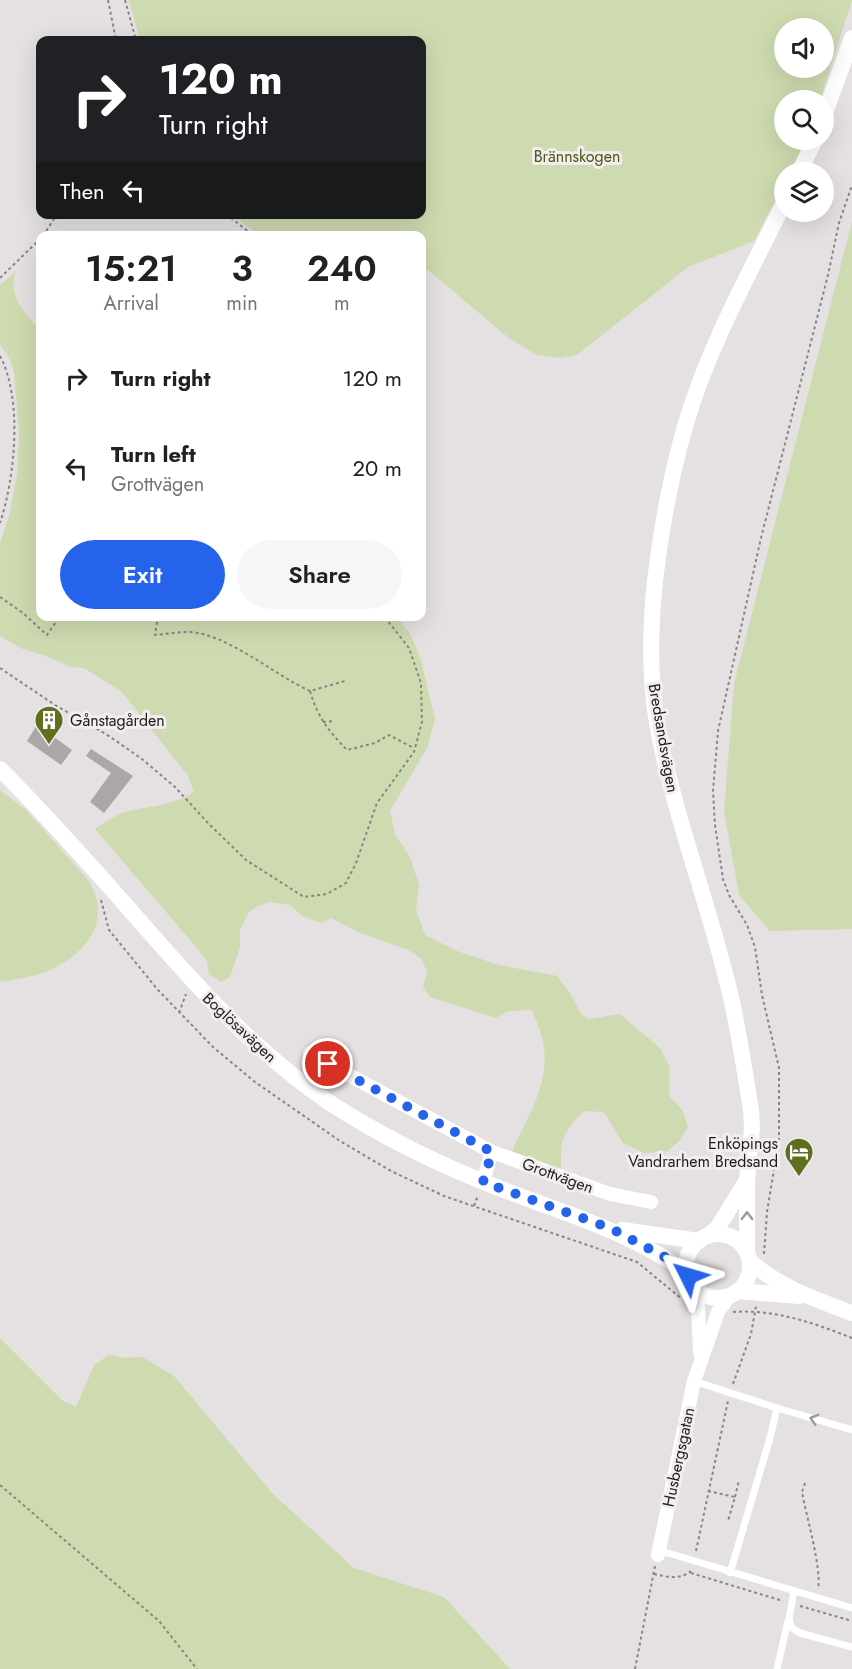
<!DOCTYPE html>
<meta charset="utf-8">
<style>
body{margin:0;font-family:Jost,sans-serif;background:#f6f6f6;color:#202124;height:100vh;display:flex;flex-direction:column;font-size:22px;white-space:nowrap}
*{box-sizing:border-box;margin:0}
p{font-size:20px;color:#757577}
.icon{flex:none;width:33px;height:33px;fill:none;stroke:currentColor;stroke-width:2;stroke-linecap:round;stroke-linejoin:round}
.map{position:relative;flex:1;overflow:hidden}
.sheet{position:absolute;left:36px;top:231px;width:390px;height:390px;display:flex;flex-direction:column;background:#fff;border-radius:12px;box-shadow:0 6px 24px #0002}
.sheet>*{flex:none}
.top-card{position:absolute;left:36px;top:36px;width:390px;height:183px;border-radius:12px;box-shadow:0 6px 24px #0002;background:#202124;color:#fff;overflow:hidden}
.tools{position:absolute;left:774px;top:18px;display:grid;gap:12px}
.tools a{display:grid;place-items:center;width:60px;height:60px;border-radius:50%;background:#fff;box-shadow:0 6px 24px #0002;font-size:30px}
.pin{position:absolute;display:grid;place-items:center;width:51px;height:51px;color:#fff;margin:-26px;border:3px solid #fff;border-radius:50%;box-shadow:0 2px 6px #0007}
.me{position:absolute;width:66px;margin:-33px;rotate:310deg;stroke-linejoin:round;filter:drop-shadow(0 0 4px #0008)}
.turn{display:flex;align-items:center;gap:21px;height:126px;padding:0 24px;font-size:27px}
.turn .icon{width:78px;height:78px;stroke-width:2.5}
.turn b{display:block;font-size:42px;line-height:51px}
.then{display:flex;align-items:center;height:57px;padding:0 24px;background:#0003;gap:12px;font-size:22px}
.eta{display:flex;justify-content:space-evenly;align-items:center;height:102px;text-align:center}
.eta b{font-size:36px;font-weight:600;line-height:42px}
.cta{display:flex;gap:12px;margin-top:auto;padding:12px 24px}
.cta a{flex:1;height:69px;border-radius:36px;background:#2563eb;color:#fff;font-size:24px;font-weight:600;line-height:69px;text-align:center}
.cta a+a{background:#f6f6f6;color:#202124}
ul{padding:0;list-style:none}
li{display:flex;align-items:center;gap:18px;height:90px;padding:0 24px}
li div{flex:1}
li b{display:block;font-size:22px}
li em{font-style:normal}
.map>svg:first-child{display:block}
.green{fill:#cedbb0;fill-rule:evenodd}
.building{fill:#aca6a8}
.lines{fill:none;stroke-linecap:round;stroke-linejoin:round}
.path{stroke:#888586;stroke-width:2;stroke-dasharray:3 3;stroke-linecap:butt}
.service{stroke:#fff;stroke-width:7}
.minor{stroke:#fff;stroke-width:14}
.tertiary{stroke:#fff;stroke-width:16}
.oneway{stroke:#9a9999}
.route{stroke:#2563eb;stroke-width:10;stroke-dasharray:0 18}
.labels{text-anchor:middle;stroke-width:6;stroke-linejoin:round;paint-order:stroke}
.park-label{font-size:16px;fill:#495816;stroke:#f3edee}
.poi-label{font-size:16px;fill:#1e1c1d;stroke:#f3edee;text-anchor:start}
.street-label{font-size:16px;fill:#1e1c1d;stroke:#f3edee}
</style>
<div class="map">
<svg width="852" height="1669" viewBox="0 0 852 1669">
<rect width="100%" height="100%" fill="#e5e0e1"/>
<g class="green">
<path d="M129,0H852L820,100H784V140H806L790,172H784V183L754,241L688,267L577,355L559,358L537,355L510,339L422,265V236L260,235L231,215L422,214V40H140ZM784,28H824V68H784Z"/>
<polygon points="852,221 852,929 770,931 739,895 724,811 734,684"/>
<path d="M15,272C9,298 24,312 40,330V616L396,617L410,633L421,660L435,719L427,748L390,811L395,834L410,857L419,885L416,910L425,935L457,951L499,965L557,976L570,993L581,1014L589,1019L620,1014L660,1048L670,1067L669,1096L683,1111L688,1127L679,1141L668,1151L644,1153L623,1143L604,1112L584,1111C563,1133 560,1138 561,1169L512,1151C536,1100 561,1065 531,1010L508,1011L496,1018L430,997L423,986L427,973L422,959L408,950L358,932L331,918L322,923L302,916L290,905L269,902L258,906L249,912L240,930V947L230,977L221,982L209,974L207,961L196,947L95,829C106,822 116,814 129,811C152,806 174,805 194,792L188,776L122,692L84,668L71,667L43,655L20,648L0,636V543L9,516L17,475L19,434L14,373L10,360L0,344V285Z"/>
<path d="M0,790L26,810L89,881C112,921 88,952 50,970C35,977 16,979 0,982Z"/>
<polygon points="0,1338 63,1401 76,1407 94,1365 109,1355 125,1358 142,1357 174,1376 273,1494 354,1568 444,1597 510,1669 0,1669"/>
</g>
<g class="building">
<polygon points="37,725 72,750 61,765 27,741"/>
<polygon points="91,749 133,776 104,813 90,802 111,773 86,756"/>
</g>
<g class="lines">
<g class="path">
<polyline points="108,0 116,40"/>
<polyline points="125,0 136,40"/>
<polyline points="226,214 254,236"/>
<polyline points="43,236 57,214"/>
<polyline points="0,278 40,239"/>
<path d="M0,356C23,399 15,478 0,523"/>
<polyline points="0,597 23,613 47,635 60,616"/>
<path d="M158,616L155,635C166,634 177,632 188,632C227,633 274,675 310,691L345,681"/>
<polyline points="0,668 55,705 106,734 142,759 175,787 208,823 246,860 304,897 327,894 346,883 356,863 377,803 414,752 422,722 421,683 409,648 384,616"/>
<path d="M310,691C318,718 328,730 347,750L375,743L389,735L414,748"/>
<polyline points="323,722 334,721"/>
<polyline points="101,900 109,930 158,990 213,1047 255,1082 340,1141 391,1171 444,1196 637,1262 682,1299"/>
<polyline points="179,1013 186,994"/>
<polyline points="474,1206 478,1195"/>
<polyline points="764,1254 767,1212 779,1139 779,1068 762,995 755,947 747,925 729,895 723,879 715,825 713,791 718,731 761,538 828,275 839,223 852,185"/>
<path d="M733,1312C775,1309 814,1323 852,1338"/>
<polyline points="733,1384 751,1334 756,1306"/>
<path d="M805,1483L802,1492C806,1515 822,1569 818,1589"/>
<polyline points="0,1485 159,1621 197,1669"/>
<polyline points="708,1491 735,1497 728,1521"/>
<polyline points="735,1497 739,1480"/>
<polyline points="696,1551 728,1401"/>
<polyline points="691,1573 783,1601"/>
<path d="M654,1574C667,1577 681,1580 691,1571"/>
<polyline points="800,1606 852,1621"/>
<polyline points="635,1669 655,1566"/>
</g>
<g class="service">
<polyline points="694,1381 777,1408 770,1438 730,1573"/>
<polyline points="777,1408 852,1430"/>
<polyline points="658,1550 852,1608"/>
<polyline points="794,1591 789,1619 792,1628 800,1633 852,1647"/>
<polyline points="777,1669 788,1621"/>
</g>
<g class="minor">
<polyline points="310,1053 347,1074 492,1152 610,1194 651,1202"/>
<polyline points="483,1182 492,1152"/>
<polyline points="694,1288 698,1307 700,1353"/>
<polyline points="658,1555 694,1381 718,1312 729,1296"/>
</g>
<g class="tertiary">
<polyline points="824,116 852,38"/>
<polyline points="799,172 815,140"/>
<path d="M0,769C43,812 83,857 123,902C186,974 247,1046 327,1101C376,1133 429,1160 484,1182C537,1204 592,1219 643,1246C661,1256 674,1261 688,1276"/>
<polyline points="622,1230 699,1241"/>
<circle cx="718" cy="1266" r="32"/>
<polyline points="708,1236 718,1227 747,1180"/>
<path d="M747,1252V1179L752,1128L751,1110C745,1074 740,1038 732,1002C711,908 674,818 657,723C649,676 650,628 655,581C661,528 671,475 686,423C709,346 749,274 784,203"/>
<path d="M750,1261C778,1287 817,1300 852,1313"/>
<polyline points="738,1291 799,1296"/>
</g>
</g>
<defs><path id="oneway-chevron" d="M-2-3.5L2.5 0L-2 3.5" fill="none" stroke-width="1.6" stroke-linecap="round" stroke-linejoin="round" transform="scale(1.5)"/></defs>
<g class="oneway">
<use href="#oneway-chevron" transform="translate(747 1216) rotate(-90)"/>
<use href="#oneway-chevron" transform="translate(814 1419) rotate(-164)"/>
</g>
<g class="lines">
<polyline class="route" points="328,1064 492,1152 483,1182 610,1228 676,1263 688,1276"/>
</g>
<defs>
<g id="building-pin" transform="scale(1.5)"><path d="M0 17L-7.5 6A9.5 9.5 0 1 1 7.5 6Z" fill="#5e701e" stroke="#f3edee"/><path d="M-4-6H4V6H1V3H-1V6H-4ZM-2.5-4.3h1.7v1.8h-1.7ZM.8-4.3h1.7v1.8H.8ZM-2.5-1h1.7V.8h-1.7ZM.8-1h1.7V.8H.8Z" fill="#fff"/></g>
<g id="hotel-pin" transform="scale(1.5)"><path d="M0 17L-7.5 6A9.5 9.5 0 1 1 7.5 6Z" fill="#5e701e" stroke="#f3edee"/><path d="M-6-4.5h1.5V1H6V5H4.5V3h-9V5H-6ZM-4 0a1.8 1.8 0 1 1 3.6 0ZM.5 0V-2.5h3Q6-2.5 6 0Z" fill="#fff"/></g>
</defs>
<g fill-rule="evenodd">
<use href="#building-pin" x="49" y="720"/>
<use href="#hotel-pin" x="799" y="1152"/>
</g>
<g class="labels">
<g class="park-label">
<text x="577" y="162">Brännskogen</text>
</g>
<g class="poi-label">
<text x="70" y="726">Gånstagården</text>
<text x="778" y="1149" text-anchor="end">Enköpings<tspan x="778" dy="18">Vandrarhem Bredsand</tspan></text>
</g>
<g class="street-label">
<text transform="translate(664 738) rotate(80)" y="6">Bredsandsvägen</text>
<text transform="translate(240 1027) rotate(43)" y="6">Boglösavägen</text>
<text transform="translate(558 1175) rotate(20)" y="6">Grottvägen</text>
<text transform="translate(678 1457) rotate(-78)" y="6">Husbergsgatan</text>
</g>
</g>
</svg>
<div class="tools">
<a><svg class="icon" aria-label="sound" viewBox="0 0 24 24"><path d="M4 9h4l5-4v14l-5-4H4zM17 9q2 3 0 6"/></svg></a>
<a><svg class="icon" aria-label="search" viewBox="0 0 24 24"><circle cx="10" cy="10" r="6"/><path d="M15 15l6 6"/></svg></a>
<a><svg class="icon" aria-label="layers" viewBox="0 0 24 24"><path d="M12 4l9 5-9 5-9-5zM3 14l9 5 9-5"/></svg></a>
</div>
<div class="pin" style="left:328px;top:1064px;background:#d93025"><svg class="icon" aria-label="arrive" viewBox="0 0 24 24"><path d="M6 21V4h12l-3 4 3 4H6"/></svg></div>
<svg class="me" style="left:688px;top:1276px" viewBox="-20 -20 40 40"><path d="M0-17L14 15 0 8-14 15z" fill="#2563eb" stroke="#fff" stroke-width="4"/></svg>
<div class="top-card">
<div class="turn"><svg class="icon" aria-label="right" viewBox="0 0 24 24"><path d="M7 20v-9h11M14 6l5 5-5 5"/></svg><div><b>120 m</b>Turn right</div></div>
<div class="then">Then<svg class="icon" aria-label="left" viewBox="0 0 24 24"><path d="M17 20v-9H6M10 6l-5 5 5 5"/></svg></div>
</div>
<section class="sheet">
<div class="eta">
<div><b>15:21</b><p>Arrival</p></div>
<div><b>3</b><p>min</p></div>
<div><b>240</b><p>m</p></div>
</div>
<ul>
<li><svg class="icon" aria-label="right" viewBox="0 0 24 24"><path d="M7 20v-9h11M14 6l5 5-5 5"/></svg><div><b>Turn right</b></div><em>120 m</em></li>
<li><svg class="icon" aria-label="left" viewBox="0 0 24 24"><path d="M17 20v-9H6M10 6l-5 5 5 5"/></svg><div><b>Turn left</b><p>Grottvägen</p></div><em>20 m</em></li>
</ul>
<div class="cta"><a>Exit</a><a>Share</a></div>
</section>
</div>
